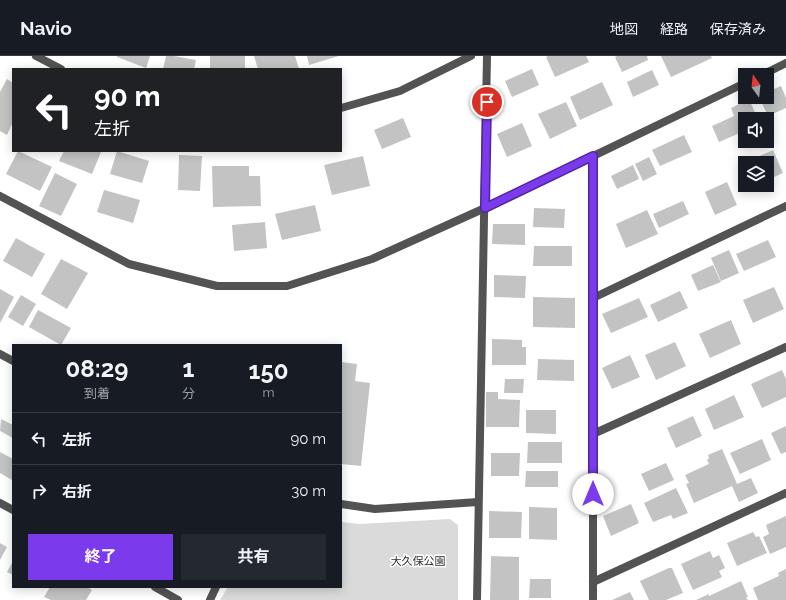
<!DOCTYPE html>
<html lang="ja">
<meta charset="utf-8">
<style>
body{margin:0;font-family:Raleway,"Noto Sans JP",sans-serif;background:#242831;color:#f1f3f6;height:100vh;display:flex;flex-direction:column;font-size:15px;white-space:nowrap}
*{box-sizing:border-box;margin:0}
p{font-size:13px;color:#9ea1a6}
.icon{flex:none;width:22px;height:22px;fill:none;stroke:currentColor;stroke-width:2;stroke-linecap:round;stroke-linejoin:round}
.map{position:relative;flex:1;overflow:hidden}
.sheet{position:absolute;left:12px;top:288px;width:330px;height:244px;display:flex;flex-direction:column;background:#171b24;border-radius:0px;box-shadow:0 2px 10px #0003}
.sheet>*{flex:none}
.banner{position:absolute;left:12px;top:12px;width:330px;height:84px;border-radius:0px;box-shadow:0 2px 10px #0003;background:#202124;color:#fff;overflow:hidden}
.needle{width:26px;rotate:345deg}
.controls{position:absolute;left:738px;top:12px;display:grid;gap:8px}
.controls a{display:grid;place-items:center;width:36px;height:36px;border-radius:0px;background:#171b24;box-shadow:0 2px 10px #0003;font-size:20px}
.pin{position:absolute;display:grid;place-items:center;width:34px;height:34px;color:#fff;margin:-17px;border:2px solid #fff;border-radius:50%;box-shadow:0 1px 4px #0007}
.me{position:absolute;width:44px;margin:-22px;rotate:0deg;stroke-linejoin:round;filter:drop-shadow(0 0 3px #0008)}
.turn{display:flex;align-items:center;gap:14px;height:84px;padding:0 16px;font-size:18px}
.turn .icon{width:52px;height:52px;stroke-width:2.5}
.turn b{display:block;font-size:28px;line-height:34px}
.eta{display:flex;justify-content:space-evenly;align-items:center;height:68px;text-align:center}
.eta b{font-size:24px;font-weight:700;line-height:28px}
.primary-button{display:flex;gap:8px;margin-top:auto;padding:8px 16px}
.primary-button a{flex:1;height:46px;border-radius:0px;background:#7c3aed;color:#fff;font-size:16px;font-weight:700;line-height:46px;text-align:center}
.primary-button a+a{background:#242831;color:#f1f3f6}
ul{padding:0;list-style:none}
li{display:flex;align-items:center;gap:12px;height:52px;padding:0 16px;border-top:1px solid #363941}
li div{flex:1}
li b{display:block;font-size:15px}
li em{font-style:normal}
header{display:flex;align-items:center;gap:24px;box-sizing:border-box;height:56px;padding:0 20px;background:#171b24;border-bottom:1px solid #363941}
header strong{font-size:19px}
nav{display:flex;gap:22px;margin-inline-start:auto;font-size:14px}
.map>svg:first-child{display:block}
.green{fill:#dadada}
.building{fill:#c3c3c3}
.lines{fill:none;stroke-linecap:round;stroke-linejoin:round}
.minor{stroke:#535353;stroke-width:8}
.tertiary{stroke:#535353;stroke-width:8}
.route-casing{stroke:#51269a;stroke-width:10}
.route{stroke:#7c3aed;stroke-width:7}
.labels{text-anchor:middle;stroke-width:3;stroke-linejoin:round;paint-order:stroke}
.park-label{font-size:11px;fill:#313131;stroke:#fff}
</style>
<header>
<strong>Navio</strong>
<nav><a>地図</a><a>経路</a><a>保存済み</a></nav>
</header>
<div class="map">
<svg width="786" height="544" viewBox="0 0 786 544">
<rect width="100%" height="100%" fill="#fff"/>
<polygon class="green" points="450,463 458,469 458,544 220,544 228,531 341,531 341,466 360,468"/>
<g class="building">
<polygon points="117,0 150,0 146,12 117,1"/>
<polygon points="166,0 174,0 196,4 194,13 163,13"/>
<rect x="210" y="0" width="35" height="13"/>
<polygon points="254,0 295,0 299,13 258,13"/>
<polygon points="307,0 339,0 309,9"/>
<polygon points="548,0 586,0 589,6 555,21 546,1"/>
<polygon points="617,0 647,0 648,4 622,16 615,1"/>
<polygon points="661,0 711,0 712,2 671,21"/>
<polygon points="532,13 539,29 512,41 505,25"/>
<polygon points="652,14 659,29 633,41 627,26"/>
<polygon points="7,23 13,27 13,66 7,79 0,75 0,36"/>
<polygon points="602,26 613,49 580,64 570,41"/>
<polygon points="781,30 786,42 786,52 768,60 759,41 767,41 767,36"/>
<polygon points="749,43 757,61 753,63 745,63 745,67 738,70 742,76 719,86 712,70 734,60 731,52"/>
<polygon points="566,46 577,70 550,83 538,58"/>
<polygon points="403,62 411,81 382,93 374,74"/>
<polygon points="522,67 532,90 507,101 497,78"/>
<polygon points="684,79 692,96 660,110 652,94"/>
<polygon points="773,94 783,117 767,124 767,107 745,107 745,114 742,108"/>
<polygon points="18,95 52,111 40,135 6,118"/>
<polygon points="64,95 99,95 101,96 92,118 59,105"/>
<polygon points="117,95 149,105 142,127 110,118"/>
<polygon points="179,99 202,100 200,135 178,134"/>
<polygon points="363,100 370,130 332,139 324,109"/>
<polygon points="649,101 657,118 643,125 635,108"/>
<polygon points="633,109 639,123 617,133 611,120"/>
<polygon points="212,110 249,110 249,120 260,120 261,150 213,151"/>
<polygon points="55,117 77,128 61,160 39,150"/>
<polygon points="727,126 737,149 715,159 705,136"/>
<polygon points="104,134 140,144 133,167 97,156"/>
<polygon points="683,145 689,158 659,172 653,158"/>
<polygon points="315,149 321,175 282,184 275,158"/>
<polygon points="534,152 565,153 564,172 533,171"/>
<polygon points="647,154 658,178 626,192 616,168"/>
<polygon points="265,166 267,192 234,195 232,169"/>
<polygon points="493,168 525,168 525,189 492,188"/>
<polygon points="16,182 45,198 32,221 3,205"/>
<polygon points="768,184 776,201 744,215 736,198"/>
<polygon points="534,190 572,190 572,210 533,210"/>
<polygon points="729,194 739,217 721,225 711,202"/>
<polygon points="61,203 88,217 67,253 41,238"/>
<polygon points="713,209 721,226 698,235 691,219"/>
<polygon points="494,219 526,220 525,242 494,241"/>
<polygon points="774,231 784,253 753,267 743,244"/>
<polygon points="0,233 14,241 0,267"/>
<polygon points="680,235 688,252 658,266 650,249"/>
<polygon points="21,239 36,248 23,270 8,261"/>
<polygon points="533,241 575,242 575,272 533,271"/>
<polygon points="639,242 648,261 611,277 602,258"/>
<polygon points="38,254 71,272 61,289 29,271"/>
<polygon points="731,264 741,288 710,302 699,278"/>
<polygon points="492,283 522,284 522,291 526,291 526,309 492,309"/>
<polygon points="675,286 686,310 656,324 645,299"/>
<polygon points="630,299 640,321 612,333 602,312"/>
<polygon points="538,303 574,304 574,325 537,324"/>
<polygon points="341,306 357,308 355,325 370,327 361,410 341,408"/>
<polygon points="782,314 786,323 786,341 762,352 751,328"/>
<polygon points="505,323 524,323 523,337 504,337"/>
<polygon points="486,336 498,336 498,343 520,344 519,371 486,371"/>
<polygon points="734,339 744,361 714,374 705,353"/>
<polygon points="526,354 556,354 556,378 526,377"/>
<polygon points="693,360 702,380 676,392 667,372"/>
<polygon points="1,363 13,369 13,382 0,375"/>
<polygon points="786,370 786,396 781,398 771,377"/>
<polygon points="762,383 771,404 740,418 730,397"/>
<polygon points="528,386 562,386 562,407 527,407"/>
<polygon points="722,393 737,428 751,422 758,437 739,446 732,430 694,447 686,428 689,427 685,419 709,408 707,404 709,402 708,399"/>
<polygon points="0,396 13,403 12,424 0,417"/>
<polygon points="491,397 520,397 519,420 491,420"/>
<polygon points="666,407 674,424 649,435 641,418"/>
<polygon points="526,415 558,415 558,431 525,431"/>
<polygon points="676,432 688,457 673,463 671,459 653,466 644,447"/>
<polygon points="631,448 639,467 611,480 603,460"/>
<polygon points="529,451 557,452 557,484 529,483"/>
<polygon points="489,455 522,456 521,482 489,482"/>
<polygon points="786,460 786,491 770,498 763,481 769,478 766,469"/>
<polygon points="753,476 756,481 759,480 767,497 737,510 727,487"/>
<polygon points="0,487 7,491 0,504"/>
<polygon points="710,495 713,502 719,499 725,512 719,515 722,521 693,534 681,508"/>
<polygon points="491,500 519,501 519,544 490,544"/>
<polygon points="13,505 13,519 7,516"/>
<polygon points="669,512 672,512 683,537 666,544 649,544 640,525"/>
<polygon points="786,513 786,544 758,544 753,532 779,520 778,517"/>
<polygon points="530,523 551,523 551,542 529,542"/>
<polygon points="741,525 748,541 746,541 748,544 696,544 709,538 709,540"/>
<polygon points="50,531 87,531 92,534 86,544 51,544 44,541"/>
<polygon points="630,536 634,544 612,544"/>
</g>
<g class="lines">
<g class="minor">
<polyline points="762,19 786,7"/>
<polyline points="0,140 129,208 217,230 287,230 372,203 485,152 745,27"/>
<polyline points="593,242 786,150"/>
<polyline points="0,298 13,305"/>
<polyline points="593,378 786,291"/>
<polyline points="0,447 13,454"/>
<polyline points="341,448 375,453 478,446"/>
<polyline points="593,526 786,437"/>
<polyline points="155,531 178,544"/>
<polyline points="210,544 216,531"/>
<polyline points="477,544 487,0"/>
<polyline points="593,544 593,100"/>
</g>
<g class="tertiary">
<polyline points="36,0 61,13"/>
<polyline points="341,52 400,35 471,0"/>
</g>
</g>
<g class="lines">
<g class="route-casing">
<polyline id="route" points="487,46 485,152 593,100 593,438"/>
</g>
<use href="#route" class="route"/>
</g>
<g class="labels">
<g class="park-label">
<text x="418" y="509">大久保公園</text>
</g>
</g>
</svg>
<div class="controls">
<a><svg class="needle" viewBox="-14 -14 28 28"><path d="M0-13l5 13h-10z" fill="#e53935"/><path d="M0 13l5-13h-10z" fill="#9ea1a6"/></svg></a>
<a><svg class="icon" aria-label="sound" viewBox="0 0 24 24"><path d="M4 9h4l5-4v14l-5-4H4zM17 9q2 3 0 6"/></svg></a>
<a><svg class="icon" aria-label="layers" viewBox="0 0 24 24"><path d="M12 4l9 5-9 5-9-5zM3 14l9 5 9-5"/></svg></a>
</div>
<div class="pin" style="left:487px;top:46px;background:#d93025"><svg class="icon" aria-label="arrive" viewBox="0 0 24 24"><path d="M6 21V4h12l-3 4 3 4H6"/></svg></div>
<svg class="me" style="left:593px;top:438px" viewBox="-20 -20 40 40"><circle r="19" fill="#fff"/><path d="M0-13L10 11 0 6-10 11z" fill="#7c3aed"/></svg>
<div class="banner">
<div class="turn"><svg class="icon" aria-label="left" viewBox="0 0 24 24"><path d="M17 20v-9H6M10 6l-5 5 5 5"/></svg><div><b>90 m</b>左折</div></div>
</div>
<section class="sheet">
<div class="eta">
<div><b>08:29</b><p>到着</p></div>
<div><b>1</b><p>分</p></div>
<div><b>150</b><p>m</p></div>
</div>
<ul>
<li><svg class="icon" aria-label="left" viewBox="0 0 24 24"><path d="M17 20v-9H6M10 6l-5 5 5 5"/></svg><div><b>左折</b></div><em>90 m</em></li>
<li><svg class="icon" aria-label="right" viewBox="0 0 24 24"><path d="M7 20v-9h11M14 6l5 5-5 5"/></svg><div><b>右折</b></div><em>30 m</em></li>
</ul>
<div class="primary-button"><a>終了</a><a>共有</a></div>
</section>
</div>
